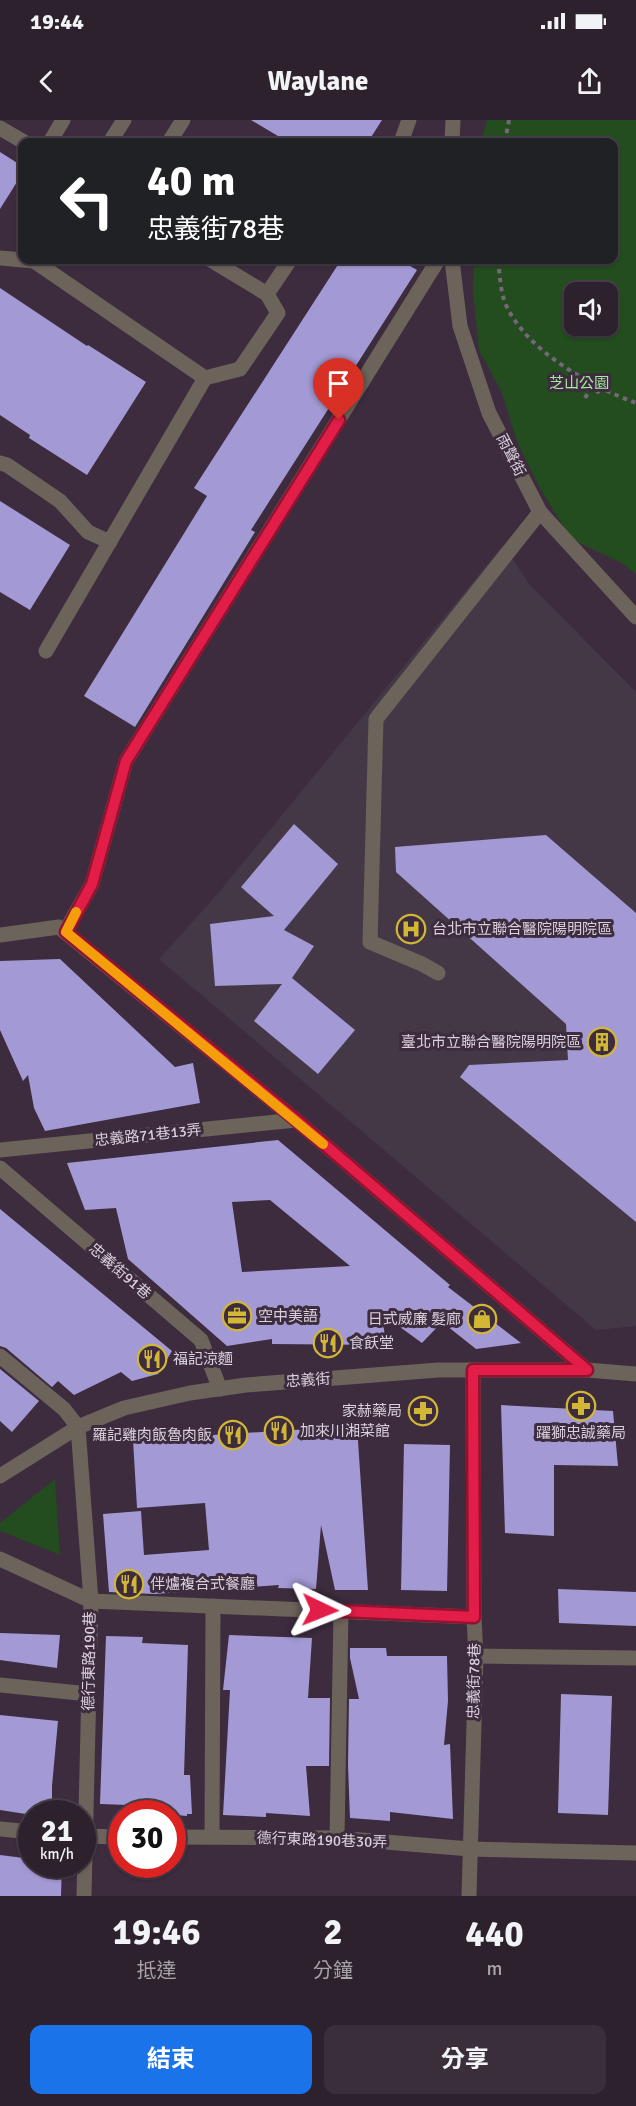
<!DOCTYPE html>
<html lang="zh-TW">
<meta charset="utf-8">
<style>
body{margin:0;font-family:Signika,"Noto Sans TC",sans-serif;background:#392e3a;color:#f1f3f6;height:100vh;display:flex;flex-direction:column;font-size:22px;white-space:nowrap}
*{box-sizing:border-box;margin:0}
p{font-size:20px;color:#a7a3aa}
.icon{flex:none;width:33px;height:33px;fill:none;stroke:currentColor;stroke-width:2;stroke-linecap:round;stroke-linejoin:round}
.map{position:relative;height:1776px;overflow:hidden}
.side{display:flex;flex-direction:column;background:#2d212e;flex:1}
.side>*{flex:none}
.hud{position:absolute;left:18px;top:18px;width:600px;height:126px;border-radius:12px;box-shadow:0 2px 4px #0004,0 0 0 2px #483e4a;background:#202124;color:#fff;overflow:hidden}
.tools{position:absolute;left:564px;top:162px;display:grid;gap:12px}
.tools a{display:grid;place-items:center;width:54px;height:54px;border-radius:12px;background:#2d212e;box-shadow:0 2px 4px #0004,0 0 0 2px #483e4a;font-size:30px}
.speed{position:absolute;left:18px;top:1680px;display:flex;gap:12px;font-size:30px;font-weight:700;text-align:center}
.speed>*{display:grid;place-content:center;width:78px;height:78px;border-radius:50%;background:#2d212e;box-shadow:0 2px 4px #0004,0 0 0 2px #483e4a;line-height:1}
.speed small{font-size:15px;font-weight:400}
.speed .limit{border:9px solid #d22;background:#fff;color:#111}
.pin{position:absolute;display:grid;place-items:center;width:51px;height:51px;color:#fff;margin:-62px -26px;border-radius:50% 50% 50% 0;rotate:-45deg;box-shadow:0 0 6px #0007}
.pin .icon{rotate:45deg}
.me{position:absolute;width:66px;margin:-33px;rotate:92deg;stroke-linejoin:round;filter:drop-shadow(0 0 4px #0008)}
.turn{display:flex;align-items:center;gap:21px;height:126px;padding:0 30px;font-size:27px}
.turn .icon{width:78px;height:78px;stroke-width:2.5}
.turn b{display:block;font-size:42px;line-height:51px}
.eta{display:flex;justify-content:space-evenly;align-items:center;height:102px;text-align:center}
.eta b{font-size:36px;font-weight:700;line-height:42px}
.cta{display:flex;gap:12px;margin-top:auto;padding:12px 30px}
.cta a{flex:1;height:69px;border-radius:12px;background:#1a73e8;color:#fff;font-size:24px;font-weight:700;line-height:69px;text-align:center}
.cta a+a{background:#392e3a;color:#f1f3f6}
.status{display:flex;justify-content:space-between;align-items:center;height:42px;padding:0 30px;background:#2d212e;direction:ltr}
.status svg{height:16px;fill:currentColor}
header{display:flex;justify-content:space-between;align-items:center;height:78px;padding:0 30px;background:#2d212e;font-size:27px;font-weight:700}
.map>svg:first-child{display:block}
.medical{fill:#453846}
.green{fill:#234c1f;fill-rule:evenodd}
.building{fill:#a399d4;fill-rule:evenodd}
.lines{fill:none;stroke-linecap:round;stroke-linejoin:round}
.path{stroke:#746776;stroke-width:4;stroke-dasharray:4.5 4.5;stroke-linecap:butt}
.lane{stroke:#6c635a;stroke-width:15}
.street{stroke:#6c635a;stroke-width:15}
.route-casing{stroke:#92132f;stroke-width:15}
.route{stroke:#e11d48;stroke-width:10}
.slow{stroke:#f59e0b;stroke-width:10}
.labels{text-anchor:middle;stroke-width:6;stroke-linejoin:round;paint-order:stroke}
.park-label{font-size:15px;fill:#a9e8a1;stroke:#3c2c3e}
.street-label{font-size:15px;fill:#dad0db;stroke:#3c2c3e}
.poi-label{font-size:15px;fill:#dad0db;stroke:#3c2c3e;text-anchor:start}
</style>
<div class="status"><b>19:44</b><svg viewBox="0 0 49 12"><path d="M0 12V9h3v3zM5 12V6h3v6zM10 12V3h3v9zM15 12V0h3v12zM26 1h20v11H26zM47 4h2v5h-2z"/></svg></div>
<header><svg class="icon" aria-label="back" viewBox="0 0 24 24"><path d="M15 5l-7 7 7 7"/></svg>Waylane<svg class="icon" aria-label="share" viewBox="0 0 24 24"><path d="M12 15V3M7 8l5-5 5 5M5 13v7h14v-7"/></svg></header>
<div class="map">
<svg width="636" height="1776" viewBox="0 0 636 1776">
<rect width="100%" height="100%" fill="#3c2c3e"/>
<polygon class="medical" points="503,425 530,465 636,572 636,1206 596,1210 159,839 214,778"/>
<g class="green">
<path d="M487,0H636V454L622,443L571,419L540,368L517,322L502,273L479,230L473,172L474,140H614V22H481ZM574,172H608V206H574Z"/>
<polygon points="55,1359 60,1435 0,1411 0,1403"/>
</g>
<g class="building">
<polygon points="251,0 382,0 368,22 288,22"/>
<polygon points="0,32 22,46 22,54 0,89"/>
<polygon points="341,140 400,140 417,150 251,410 255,412 135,607 84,576 207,376 194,368"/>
<polygon points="0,168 87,226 88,225 146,262 87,355 29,318 30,315 0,295"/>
<polygon points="0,381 70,425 30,490 0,472"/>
<polygon points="294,704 338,744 284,810 314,826 292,858 355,910 318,954 254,901 282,864 215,866 210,804 274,796 241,767"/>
<polygon points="546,715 636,793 636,1102 460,957 469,945 568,940 566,904 396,752 395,727"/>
<polygon points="60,839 175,947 193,943 200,983 45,1011 34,988 28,955 23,961 0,910 0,841"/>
<path d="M278,1020L450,1165L448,1167L521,1223L476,1229L442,1202L422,1223L382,1194L386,1225L272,1224V1219L227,1226L128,1139L116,1088L85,1090L67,1043ZM270,1080L350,1146L242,1152L232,1082Z"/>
<polygon points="0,1089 172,1231 158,1254 132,1261 121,1252 74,1275 58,1261 52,1267 6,1228 0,1226"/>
<polygon points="0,1249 39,1281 12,1312 0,1301"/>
<polygon points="501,1285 613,1291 618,1346 554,1345 554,1416 505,1413"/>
<polygon points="357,1306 368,1470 335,1470 321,1405 316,1469 278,1468 279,1465 154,1474 109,1472 103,1394 141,1391 144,1435 209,1430 205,1383 137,1388 133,1320"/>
<polygon points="404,1324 450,1325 447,1471 401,1470"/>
<polygon points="558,1469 636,1472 636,1506 559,1503"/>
<polygon points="0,1513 60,1515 57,1548 0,1540"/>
<polygon points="229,1515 312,1518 308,1578 330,1578 329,1646 306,1646 310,1696 266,1693 266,1697 223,1695 230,1570 223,1570"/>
<polygon points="106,1516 143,1517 142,1523 188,1525 184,1655 190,1655 192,1694 187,1694 187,1696 154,1693 155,1686 100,1684"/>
<polygon points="350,1528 386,1528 387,1536 447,1536 448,1581 444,1625 450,1624 453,1699 390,1692 390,1701 350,1698 348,1645 349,1579 359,1579 350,1538"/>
<polygon points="561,1574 612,1576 608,1695 558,1693"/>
<polygon points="0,1595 58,1601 52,1666 52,1694 26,1694 0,1690"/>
<polygon points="0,1735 32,1739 32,1744 62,1744 61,1776 0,1776"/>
</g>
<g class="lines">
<g class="path">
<polyline points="505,22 509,0"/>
<path d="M498,140C500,155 500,171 506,185C527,231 590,266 636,283"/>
<polyline points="585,278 591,268 598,272 601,266"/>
</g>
<g class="lane">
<polyline points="0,8 24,22"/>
<polyline points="50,22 63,0"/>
<polyline points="110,22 124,0"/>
<polyline points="169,22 183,0"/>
<polyline points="401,22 409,0"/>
<polyline points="0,138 34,141"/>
<polyline points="35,140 34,141 205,258 46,531"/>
<polyline points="211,140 267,174 290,140"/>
<polyline points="205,258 240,249 278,193 267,174"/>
<polyline points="0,343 7,345 60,381 88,412 110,422"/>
<polyline points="65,812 92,764 126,641 438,140"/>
<polyline points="438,853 422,844 370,822 376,599 540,392"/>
<polyline points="0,1030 296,1000"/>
<polyline points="0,1236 64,1289 78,1307"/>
<polyline points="0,1439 91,1481"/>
<polyline points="212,1717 213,1486"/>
<polyline points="337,1718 341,1491"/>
</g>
<g class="street">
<polyline points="452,22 453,0"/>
<polyline points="452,140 460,206 489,293 540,392 636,497"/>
<polyline points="0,815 59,807 65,812 296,1000 587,1250"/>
<polyline points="0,1048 201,1220 220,1269"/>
<polyline points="78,1307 91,1481 84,1776"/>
<polyline points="0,1356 78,1307 124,1288 190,1273 246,1265 438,1250 587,1250 636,1254"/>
<polyline points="91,1481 474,1497"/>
<polyline points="476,1536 636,1538"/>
<polyline points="0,1565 89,1574"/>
<polyline points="0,1709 32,1712"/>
<polyline points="82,1716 122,1717"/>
<polyline points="172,1717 337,1718 470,1729 636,1733"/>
<polyline points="469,1776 476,1536 474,1497 473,1250"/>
</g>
</g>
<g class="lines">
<g class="route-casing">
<polyline id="route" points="320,1490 474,1497 473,1250 587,1250 296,1000 66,812 92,764 126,641 339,300"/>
</g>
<use href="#route" class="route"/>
<polyline class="slow" points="76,792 66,812 323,1024"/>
</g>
<defs>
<g id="hospital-ring" transform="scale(1.5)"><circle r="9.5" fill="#3c2c3e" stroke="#d2b635" stroke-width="1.5"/><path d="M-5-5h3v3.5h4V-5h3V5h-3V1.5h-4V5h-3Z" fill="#d2b635"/></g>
<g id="building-ring" transform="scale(1.5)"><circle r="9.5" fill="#3c2c3e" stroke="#d2b635" stroke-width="1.5"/><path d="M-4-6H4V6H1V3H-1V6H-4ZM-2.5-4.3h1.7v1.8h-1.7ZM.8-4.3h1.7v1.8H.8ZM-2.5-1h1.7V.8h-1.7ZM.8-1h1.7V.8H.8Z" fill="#d2b635"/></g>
<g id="office-ring" transform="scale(1.5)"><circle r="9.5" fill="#3c2c3e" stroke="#d2b635" stroke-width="1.5"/><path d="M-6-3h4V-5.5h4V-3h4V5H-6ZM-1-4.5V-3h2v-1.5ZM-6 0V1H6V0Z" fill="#d2b635"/></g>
<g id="shop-ring" transform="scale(1.5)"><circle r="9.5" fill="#3c2c3e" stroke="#d2b635" stroke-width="1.5"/><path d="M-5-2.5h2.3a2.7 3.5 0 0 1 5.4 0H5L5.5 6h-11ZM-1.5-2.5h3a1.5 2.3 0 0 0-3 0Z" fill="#d2b635"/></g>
<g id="restaurant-ring" transform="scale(1.5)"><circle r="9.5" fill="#3c2c3e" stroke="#d2b635" stroke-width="1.5"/><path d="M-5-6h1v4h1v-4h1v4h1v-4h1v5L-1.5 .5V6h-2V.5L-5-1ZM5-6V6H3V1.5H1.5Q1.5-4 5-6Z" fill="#d2b635"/></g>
<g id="pharmacy-ring" transform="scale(1.5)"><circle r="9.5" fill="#3c2c3e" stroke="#d2b635" stroke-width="1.5"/><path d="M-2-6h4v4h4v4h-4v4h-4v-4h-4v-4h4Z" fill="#d2b635"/></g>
</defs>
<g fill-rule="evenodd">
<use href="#hospital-ring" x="411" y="809"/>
<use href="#building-ring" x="602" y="922"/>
<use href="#office-ring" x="237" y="1196"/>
<use href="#shop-ring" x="482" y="1199"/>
<use href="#restaurant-ring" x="328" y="1223"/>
<use href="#restaurant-ring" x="152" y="1239"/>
<use href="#pharmacy-ring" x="581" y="1286"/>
<use href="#pharmacy-ring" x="423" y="1291"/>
<use href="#restaurant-ring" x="279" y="1311"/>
<use href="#restaurant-ring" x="233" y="1315"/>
<use href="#restaurant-ring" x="129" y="1464"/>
</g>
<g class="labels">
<g class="park-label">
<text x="579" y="268">芝山公園</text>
</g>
<g class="street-label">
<text transform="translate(511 335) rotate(63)" y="5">雨聲街</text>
<text transform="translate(148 1015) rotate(-6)" y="5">忠義路71巷13弄</text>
<text transform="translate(120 1151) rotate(41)" y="5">忠義街91巷</text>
<text transform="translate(308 1260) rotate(-4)" y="5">忠義街</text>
<text transform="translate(89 1541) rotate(-89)" y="5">德行東路190巷</text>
<text transform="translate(474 1561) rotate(-89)" y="5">忠義街78巷</text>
<text transform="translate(322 1720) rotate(2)" y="5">德行東路190巷30弄</text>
</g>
<g class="poi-label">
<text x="432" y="814">台北市立聯合醫院陽明院區</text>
<text x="581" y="927" text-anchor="end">臺北市立聯合醫院陽明院區</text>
<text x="258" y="1201">空中美語</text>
<text x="461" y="1204" text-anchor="end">日式威廉 髮廊</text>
<text x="349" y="1228">食飫堂</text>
<text x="173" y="1244">福記涼麵</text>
<text x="402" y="1296" text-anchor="end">家赫藥局</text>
<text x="300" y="1316">加來川湘菜館</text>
<text x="581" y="1318" text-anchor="middle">躍獅忠誠藥局</text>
<text x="212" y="1320" text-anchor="end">羅記雞肉飯魯肉飯</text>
<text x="150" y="1469">伴爐複合式餐廳</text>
</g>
</g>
</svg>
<div class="tools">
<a><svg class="icon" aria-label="sound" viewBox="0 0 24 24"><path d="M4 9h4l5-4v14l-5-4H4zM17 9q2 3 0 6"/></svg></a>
</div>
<div class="speed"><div>21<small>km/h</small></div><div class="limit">30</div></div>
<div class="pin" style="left:339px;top:300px;background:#d93025"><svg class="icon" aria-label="arrive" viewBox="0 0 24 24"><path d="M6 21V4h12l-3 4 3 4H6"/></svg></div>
<svg class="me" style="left:320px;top:1490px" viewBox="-20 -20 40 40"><path d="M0-17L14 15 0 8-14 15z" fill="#e11d48" stroke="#fff" stroke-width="4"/></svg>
<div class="hud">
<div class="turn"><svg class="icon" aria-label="left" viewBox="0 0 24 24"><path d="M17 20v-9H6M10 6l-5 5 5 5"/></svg><div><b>40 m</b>忠義街78巷</div></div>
</div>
</div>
<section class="side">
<div class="eta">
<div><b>19:46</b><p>抵達</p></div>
<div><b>2</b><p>分鐘</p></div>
<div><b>440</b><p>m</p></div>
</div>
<div class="cta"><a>結束</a><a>分享</a></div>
</section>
